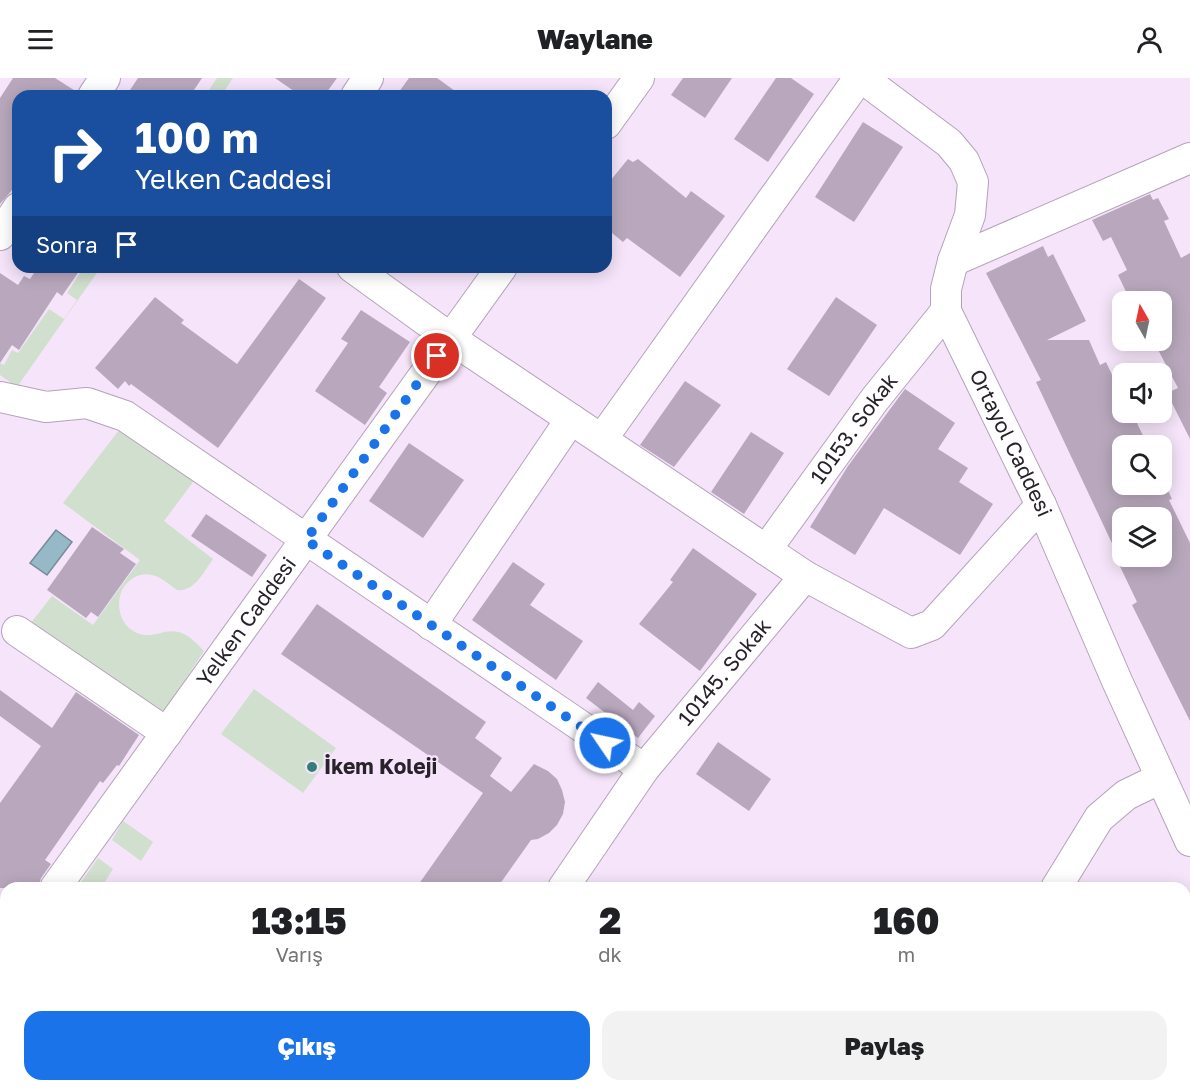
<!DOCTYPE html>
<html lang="tr">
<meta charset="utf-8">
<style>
body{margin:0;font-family:"Golos Text",sans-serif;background:#f2f2f2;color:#202124;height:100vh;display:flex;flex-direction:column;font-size:22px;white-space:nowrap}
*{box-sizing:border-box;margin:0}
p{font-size:20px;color:#757577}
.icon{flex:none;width:33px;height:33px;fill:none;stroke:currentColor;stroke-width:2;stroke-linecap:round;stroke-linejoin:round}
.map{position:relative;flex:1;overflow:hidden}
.panel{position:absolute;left:0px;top:804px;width:1191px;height:210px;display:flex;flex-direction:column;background:#fff;border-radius:18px 18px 0 0;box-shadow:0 3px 15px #0003}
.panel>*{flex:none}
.top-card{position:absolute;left:12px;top:12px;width:600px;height:183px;border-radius:18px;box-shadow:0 3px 15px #0003;background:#1a4fa0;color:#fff;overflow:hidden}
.needle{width:39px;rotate:351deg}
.buttons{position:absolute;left:1112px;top:213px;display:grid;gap:12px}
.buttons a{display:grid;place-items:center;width:60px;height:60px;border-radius:12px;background:#fff;box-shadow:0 3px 15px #0003;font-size:30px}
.pin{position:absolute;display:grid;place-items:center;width:51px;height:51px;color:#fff;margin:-26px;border:3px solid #fff;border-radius:50%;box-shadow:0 2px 6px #0007}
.me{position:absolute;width:66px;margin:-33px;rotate:304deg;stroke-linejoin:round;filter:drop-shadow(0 0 4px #0008)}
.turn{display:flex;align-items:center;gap:21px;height:126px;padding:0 24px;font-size:27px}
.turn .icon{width:78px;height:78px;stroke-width:2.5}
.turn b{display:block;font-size:42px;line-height:51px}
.then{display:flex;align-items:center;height:57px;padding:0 24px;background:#0003;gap:12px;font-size:22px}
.eta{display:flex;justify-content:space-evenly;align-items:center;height:102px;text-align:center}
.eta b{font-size:36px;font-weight:800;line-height:42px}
.action{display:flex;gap:12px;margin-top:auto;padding:12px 24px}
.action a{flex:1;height:69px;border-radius:18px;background:#1a73e8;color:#fff;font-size:24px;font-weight:800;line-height:69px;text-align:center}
.action a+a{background:#f2f2f2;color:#202124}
header{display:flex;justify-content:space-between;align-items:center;height:78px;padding:0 24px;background:#fff;font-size:27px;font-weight:800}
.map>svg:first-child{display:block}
.green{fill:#d1dfce}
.water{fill:#96b8c7;stroke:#758b98;stroke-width:1.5}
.building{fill:#b9a8bd;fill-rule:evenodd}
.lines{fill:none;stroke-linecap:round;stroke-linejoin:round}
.minor-casing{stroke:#b4a3b8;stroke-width:32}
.minor{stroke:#fff;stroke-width:30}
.route{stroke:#1a73e8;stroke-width:10;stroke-dasharray:0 18}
.poi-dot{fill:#357d78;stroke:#f6e5fa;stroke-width:2}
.labels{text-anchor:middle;stroke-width:4.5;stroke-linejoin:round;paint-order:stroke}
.street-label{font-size:21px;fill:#28222a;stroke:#f6e5fa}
.poi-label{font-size:21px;font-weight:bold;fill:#28222a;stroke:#f6e5fa;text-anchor:start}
</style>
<header><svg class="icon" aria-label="menu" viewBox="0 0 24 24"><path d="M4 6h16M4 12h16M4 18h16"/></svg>Waylane<svg class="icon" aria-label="person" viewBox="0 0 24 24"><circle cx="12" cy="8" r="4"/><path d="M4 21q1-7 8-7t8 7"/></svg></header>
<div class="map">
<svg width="1190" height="1014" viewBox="0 0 1190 1014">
<rect width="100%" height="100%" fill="#f6e5fa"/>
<g class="green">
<polygon points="217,0 233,0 221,18 205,18"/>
<polygon points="84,189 101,189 17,309 0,297 0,285 4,287 12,272 18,275 49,231 64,241 77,222 67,215"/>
<path d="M126,343L199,396L164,443L213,481C204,493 195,514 177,512C164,503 153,491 135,499C130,502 125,506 122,512C114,531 123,555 146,557C158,557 167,551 179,554C190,557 197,566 204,573L165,632H153L30,546L52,518L93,547L140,482L63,425Z"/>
<polygon points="254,611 336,670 303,715 221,656"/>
<polygon points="123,743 153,764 141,783 112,762"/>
<polygon points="98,780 113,791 101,810 77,810"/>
</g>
<polygon class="water" points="56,452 72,464 47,497 30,485"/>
<g class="building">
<polygon points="13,0 55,0 77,14 76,18 18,18 18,105 0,126 0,20"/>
<polygon points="138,0 202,0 190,18 126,18"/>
<polygon points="275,0 337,0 324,18 301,18"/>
<polygon points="409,0 437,0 462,18 396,18"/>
<polygon points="683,0 732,0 705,40 671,17"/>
<polygon points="776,0 791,0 814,16 768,84 734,61"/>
<polygon points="863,44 903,69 854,144 815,119"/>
<polygon points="628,81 633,84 638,81 686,120 691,113 725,138 680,199 627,160 623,164 606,150 606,108"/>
<polygon points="1150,116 1153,122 1158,120 1169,141 1164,143 1181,180 1190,175 1190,361 1167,315 1178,310 1153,262 1161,262 1161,224 1131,224 1118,197 1127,192 1111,159 1103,163 1092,142"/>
<path d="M1043,168L1048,179L1053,176L1086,243L1047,262H1089L1100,287L1106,284L1122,318V344L1134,339L1148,368H1122V406H1165L1172,421L1169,422L1190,465V643L1132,527L1137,524L1115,478H1118L1036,304L1041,302L986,195ZM1122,440H1161V478H1122Z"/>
<polygon points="38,189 82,189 62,218 57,214 19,272 12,267 0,285 0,195 18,207 24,198 30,201"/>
<polygon points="299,201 326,220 218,370 131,306 129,308 125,303 118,311 95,290 155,219 184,242 181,245 237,286"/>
<polygon points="836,219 877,247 829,318 787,291"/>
<polygon points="361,232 410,264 379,309 387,315 365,347 315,313 348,265 341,261"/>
<polygon points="685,303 721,327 674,389 640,367"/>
<polygon points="905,311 955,345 938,371 968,390 959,404 993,426 960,477 884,430 855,477 810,449 848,388"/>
<polygon points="751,354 784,375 744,436 711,414"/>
<polygon points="409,365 464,402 423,460 369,423"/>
<polygon points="206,436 267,477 252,499 191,458"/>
<polygon points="92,449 124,471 120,475 136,486 98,539 91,534 86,540 47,512"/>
<polygon points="693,470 757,516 700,593 639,546 673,504 670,502"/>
<polygon points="513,484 545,506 530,527 583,563 556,602 472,542"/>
<polygon points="317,526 486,644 475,660 502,680 490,698 511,714 534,686 548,693 557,701 562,712 565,724 563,736 557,747 549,755 538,761 531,762 497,810 416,810 483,715 281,576"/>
<polygon points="598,604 633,632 639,624 655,638 638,660 586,620"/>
<polygon points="0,612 52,650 76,614 139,657 119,688 117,687 103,705 100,703 45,782 51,786 41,800 38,810 0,810 0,725 41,668 0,638"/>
<polygon points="718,664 771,701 749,733 696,696"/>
</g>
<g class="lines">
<g class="minor-casing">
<g id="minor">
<path id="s1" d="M862,0L949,65L964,83L973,104L970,137L953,183L946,211V233L1041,427L1117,603L1190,763"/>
<polyline points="93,18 105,0"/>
<polyline points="356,18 368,0"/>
<polyline points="606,46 639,0"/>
<polyline points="0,157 18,130"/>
<polyline points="953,183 1190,80"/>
<polyline points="352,189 450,260 805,498 911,555 932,547 1041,427"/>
<polyline points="0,319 46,329 87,325 125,338 644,691 563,810"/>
<polyline points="602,361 859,0"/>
<path id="s2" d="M766,472L875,321L946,233"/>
<polyline points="431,547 571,341"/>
<polyline points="17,553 167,655"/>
<path id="s3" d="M644,691L805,498"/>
<path id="s4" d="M55,810L502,189"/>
<polyline points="1056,810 1099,740 1126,717 1161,700"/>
<polyline points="0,887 6,878"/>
<polyline points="173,1008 181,1014"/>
<polyline points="540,1008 549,1014"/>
<polyline points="421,1014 426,1008"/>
<polyline points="922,1014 926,1008"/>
</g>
</g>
<use href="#minor" class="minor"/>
</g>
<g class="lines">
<polyline class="route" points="437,278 306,462 605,665"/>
</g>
<circle class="poi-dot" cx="312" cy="689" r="6"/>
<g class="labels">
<g class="street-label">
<text dy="7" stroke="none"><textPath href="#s2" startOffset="150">10153. Sokak</textPath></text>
<text dy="7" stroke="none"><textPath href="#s1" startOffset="435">Ortayol Caddesi</textPath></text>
<text dy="7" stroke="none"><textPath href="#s4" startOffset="328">Yelken Caddesi</textPath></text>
<text dy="7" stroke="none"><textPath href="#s3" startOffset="126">10145. Sokak</textPath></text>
</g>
<g class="poi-label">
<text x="324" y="696">İkem Koleji</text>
</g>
</g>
</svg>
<div class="buttons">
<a><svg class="needle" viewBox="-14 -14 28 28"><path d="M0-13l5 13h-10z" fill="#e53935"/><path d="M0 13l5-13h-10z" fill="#757577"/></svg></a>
<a><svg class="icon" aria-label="sound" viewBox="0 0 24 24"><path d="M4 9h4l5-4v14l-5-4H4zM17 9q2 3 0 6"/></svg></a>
<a><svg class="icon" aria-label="search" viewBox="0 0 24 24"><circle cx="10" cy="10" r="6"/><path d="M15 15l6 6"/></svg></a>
<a><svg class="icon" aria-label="layers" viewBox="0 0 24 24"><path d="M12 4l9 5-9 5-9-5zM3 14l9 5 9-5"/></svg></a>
</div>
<div class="pin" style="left:437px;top:278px;background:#d93025"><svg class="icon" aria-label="arrive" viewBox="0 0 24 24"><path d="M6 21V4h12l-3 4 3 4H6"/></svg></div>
<svg class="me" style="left:605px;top:665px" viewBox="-20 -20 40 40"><circle r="17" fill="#1a73e8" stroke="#fff" stroke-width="3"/><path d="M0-11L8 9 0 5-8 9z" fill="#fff"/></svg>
<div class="top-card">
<div class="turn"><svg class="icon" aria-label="right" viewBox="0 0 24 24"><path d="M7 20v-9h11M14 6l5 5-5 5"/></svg><div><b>100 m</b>Yelken Caddesi</div></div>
<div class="then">Sonra<svg class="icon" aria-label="arrive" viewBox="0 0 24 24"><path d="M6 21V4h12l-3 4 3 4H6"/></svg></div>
</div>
<section class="panel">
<div class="eta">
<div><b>13:15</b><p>Varış</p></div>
<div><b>2</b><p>dk</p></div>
<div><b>160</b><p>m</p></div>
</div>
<div class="action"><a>Çıkış</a><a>Paylaş</a></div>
</section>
</div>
